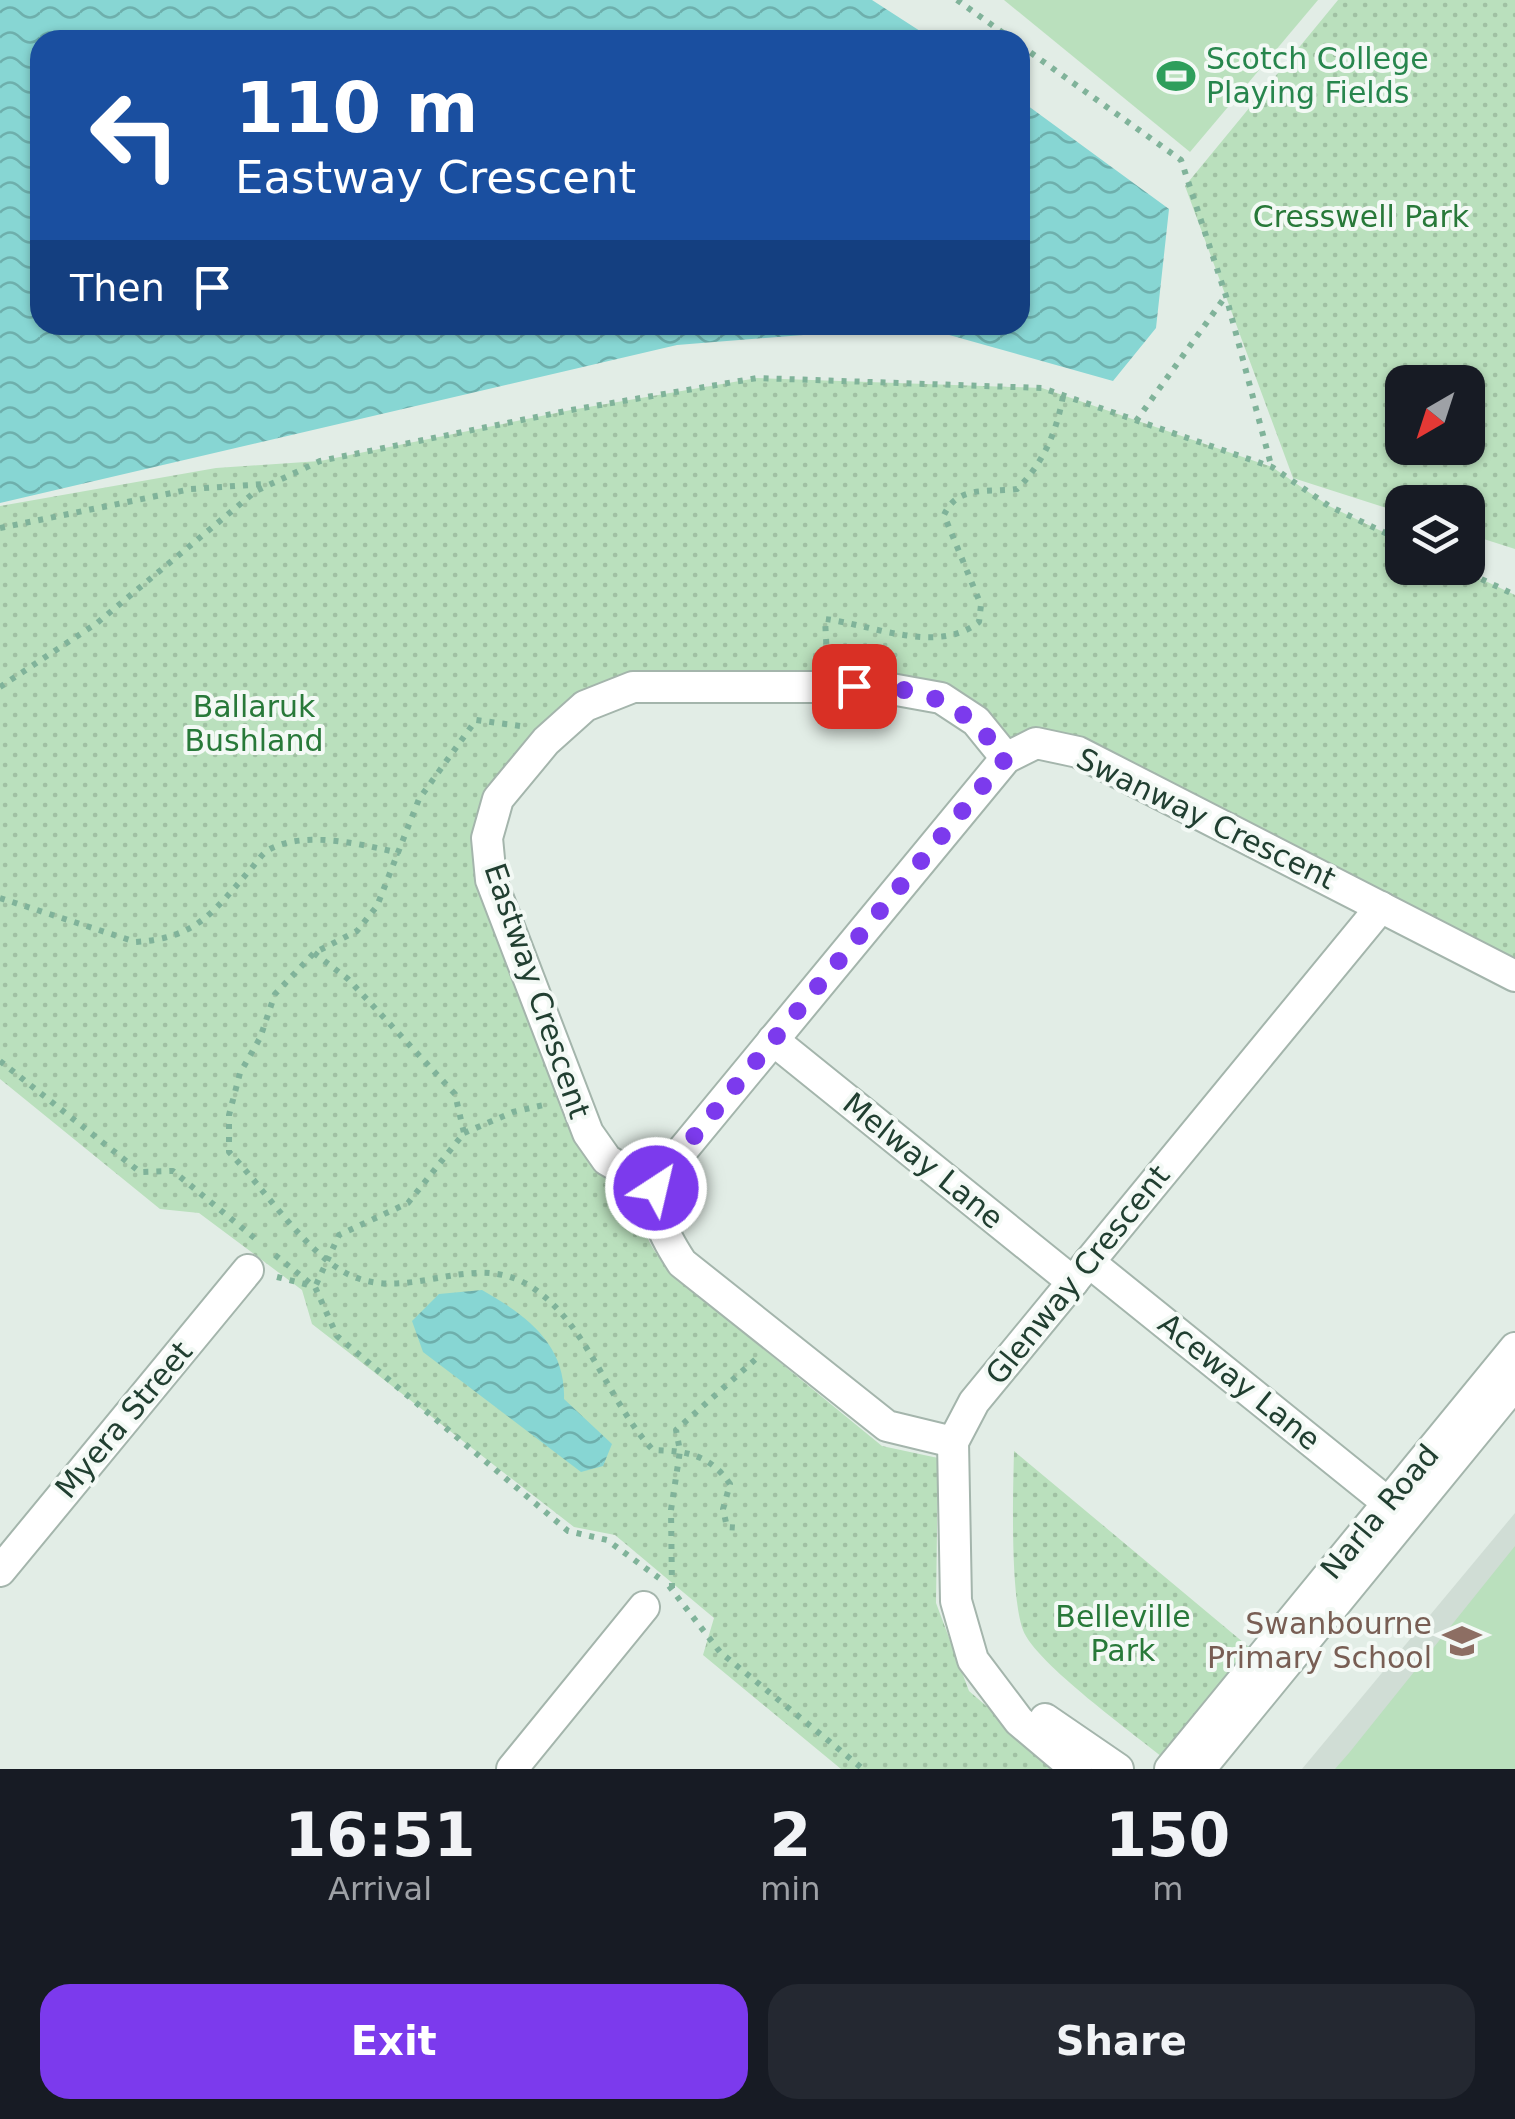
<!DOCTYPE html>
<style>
body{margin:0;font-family:"DejaVu Sans",sans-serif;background:#242831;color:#f1f3f6;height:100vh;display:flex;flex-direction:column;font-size:38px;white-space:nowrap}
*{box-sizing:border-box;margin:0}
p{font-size:32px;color:#9ea1a6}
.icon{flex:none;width:55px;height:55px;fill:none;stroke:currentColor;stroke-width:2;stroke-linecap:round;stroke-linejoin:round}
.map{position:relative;height:1769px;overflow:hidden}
.panel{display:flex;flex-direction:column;background:#171b24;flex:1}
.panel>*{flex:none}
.guide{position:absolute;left:30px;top:30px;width:1000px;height:305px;border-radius:30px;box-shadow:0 2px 8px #0004;background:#1a4fa0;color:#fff;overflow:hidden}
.needle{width:65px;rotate:219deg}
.fabs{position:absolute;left:1385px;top:365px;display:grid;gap:20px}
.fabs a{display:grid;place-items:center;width:100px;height:100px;border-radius:20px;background:#171b24;box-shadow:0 2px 8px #0004;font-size:50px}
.pin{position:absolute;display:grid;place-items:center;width:85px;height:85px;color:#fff;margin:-42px;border-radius:20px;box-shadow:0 5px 15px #0006}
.me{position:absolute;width:110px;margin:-55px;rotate:35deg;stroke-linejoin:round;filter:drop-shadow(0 0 8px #0008)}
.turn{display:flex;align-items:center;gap:35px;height:210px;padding:0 40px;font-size:45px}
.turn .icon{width:130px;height:130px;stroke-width:2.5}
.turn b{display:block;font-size:70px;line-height:85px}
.then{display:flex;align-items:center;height:95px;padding:0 40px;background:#0003;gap:20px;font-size:38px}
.eta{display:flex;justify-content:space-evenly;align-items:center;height:170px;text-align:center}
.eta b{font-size:60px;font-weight:600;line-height:70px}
.primary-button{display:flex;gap:20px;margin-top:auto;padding:20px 40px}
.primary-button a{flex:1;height:115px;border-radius:30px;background:#7c3aed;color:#fff;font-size:40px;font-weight:600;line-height:115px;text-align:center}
.primary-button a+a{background:#242831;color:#f1f3f6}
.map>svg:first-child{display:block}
.built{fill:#d0ddd5}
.park{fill:url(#park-dots);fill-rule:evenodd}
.pitch{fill:#bae0bd}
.water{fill:url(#water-waves)}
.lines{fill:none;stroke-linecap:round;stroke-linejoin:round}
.minor-casing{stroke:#a4b5ac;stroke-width:34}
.path{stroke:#80b39a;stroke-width:6;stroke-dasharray:5 8;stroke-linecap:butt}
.minor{stroke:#fff;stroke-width:30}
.route{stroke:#7c3aed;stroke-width:18;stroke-dasharray:0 32.4}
.labels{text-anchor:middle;stroke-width:8;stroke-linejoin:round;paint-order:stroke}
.leisure-label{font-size:30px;fill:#27864d;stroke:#f3f9f5;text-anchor:start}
.park-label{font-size:30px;fill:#287939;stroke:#f3f9f5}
.street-label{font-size:30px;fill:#213f31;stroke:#f3f9f5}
.education-label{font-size:30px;fill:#785e54;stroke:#f3f9f5;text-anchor:end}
</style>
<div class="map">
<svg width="1515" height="1769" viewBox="0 0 1515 1769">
<defs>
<pattern id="park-dots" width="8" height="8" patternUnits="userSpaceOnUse" patternTransform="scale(2.5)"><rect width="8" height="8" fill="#bae0bd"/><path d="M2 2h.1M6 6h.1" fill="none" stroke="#a0c1a3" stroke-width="1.8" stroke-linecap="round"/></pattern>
<pattern id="water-waves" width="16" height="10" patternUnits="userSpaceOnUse" patternTransform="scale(2.5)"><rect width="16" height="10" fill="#87d6d3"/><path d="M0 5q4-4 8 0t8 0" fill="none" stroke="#6eafac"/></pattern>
</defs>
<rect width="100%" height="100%" fill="#e2ede6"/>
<polygon class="built" points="1515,1513 1515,1769 1302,1769"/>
<g class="park">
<path d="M1338,0H1515V549L1468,534V502H1402V513L1293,478L1185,186ZM1402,382H1468V448H1402Z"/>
<path d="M757,378L1042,388L1272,467L1329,506L1402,541V568H1458L1515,595V976L1078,752L1006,758L976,721L829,685L585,706L487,838L593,1141L644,1181C638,1227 644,1240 673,1275L882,1446L938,1458L936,1603L969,1691L1059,1769H841L703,1655L714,1618L615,1535L574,1527L312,1324L302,1290L199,1213L160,1209L0,1079V506L216,468L320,461L571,410Z"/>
<path d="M1014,1451L1256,1653L1167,1761C1136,1735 1035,1663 1023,1630C1010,1595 1013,1492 1014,1451Z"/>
</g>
<g class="pitch">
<polygon points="1004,0 1318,0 1190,152"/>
<polygon points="1515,1546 1515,1769 1335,1769 1349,1753"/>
</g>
<g class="water">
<polygon points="0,0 872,0 934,40 40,40 40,325 1020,325 1020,100 1169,209 1156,328 1113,381 917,326 677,345 0,503"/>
<path d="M482,1290C526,1315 566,1344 564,1399L612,1444L603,1466L581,1472L423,1352L412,1321L439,1294Z"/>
</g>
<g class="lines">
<g class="minor-casing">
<g id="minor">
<polyline points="773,1040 1073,1282"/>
<polyline points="656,1188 607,1160 588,1133 491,880 487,838 498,799 546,741 585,706 633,687 880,687 941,698 976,721 1006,758"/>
<polyline points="1089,1262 1388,1503"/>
<path d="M953,1442L887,1426L682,1263C661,1231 647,1204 667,1169L1006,758L1036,743L1078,752L1515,976"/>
<polyline points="0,1571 248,1270"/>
<polyline points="1045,1719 1118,1769"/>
<polyline points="512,1769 644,1607"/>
<polyline points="1076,1769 1019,1721 973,1660 956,1601 953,1442 974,1402 1381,907"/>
<polyline points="1170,1769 1515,1348"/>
<polyline points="1200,1769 1515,1384"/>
</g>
</g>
<g class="path">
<polyline points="957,0 1013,40"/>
<polyline points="1020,45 1181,160 1226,296 1271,465"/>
<polyline points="1136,421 1225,297"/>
<polyline points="0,528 191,489 265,484"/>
<polyline points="1458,568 1515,595"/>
<path d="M827,657L825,619C873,625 937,655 979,622L981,605L944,515C958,484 989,493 1017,489C1043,464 1057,431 1063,396"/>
<polyline points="0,687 97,623 256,491 320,461 571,410 757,378 1042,388 1272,467 1329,506 1402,541"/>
<path d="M520,726L476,720L419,799L377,906L357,931L314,953L275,994L260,1038L240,1073L229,1115V1152C264,1188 308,1257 352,1276C412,1302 472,1250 530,1286C588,1323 607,1401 653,1450C688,1451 710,1455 730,1484L723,1509L727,1527L741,1528"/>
<path d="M0,898L136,942C195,938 212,914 249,871C255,865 262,853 270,849C307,830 363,845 400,853"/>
<polyline points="314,953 348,979 455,1094 464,1133 408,1203 339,1235 315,1287"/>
<polyline points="0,1061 140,1172 173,1171 258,1241"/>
<polyline points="464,1133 513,1112 548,1104"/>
<polyline points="275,1255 315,1287 337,1336 568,1531 607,1540 659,1578"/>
<polyline points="277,1277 309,1285"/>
<polyline points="669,1586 720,1652 863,1769"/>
<polyline points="672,1588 671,1510 680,1451 676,1430 757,1358"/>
</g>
<use href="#minor" class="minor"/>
</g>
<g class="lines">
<path class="route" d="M656,1188L668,1168L1006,758C958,700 930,688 854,686"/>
</g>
<defs>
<g id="stadium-bare" transform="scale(3)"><path d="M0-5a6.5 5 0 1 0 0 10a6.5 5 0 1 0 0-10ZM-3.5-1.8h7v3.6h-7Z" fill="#2e9e5b" stroke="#f3f9f5" stroke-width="2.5" paint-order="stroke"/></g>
<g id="school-bare" transform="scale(3)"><path d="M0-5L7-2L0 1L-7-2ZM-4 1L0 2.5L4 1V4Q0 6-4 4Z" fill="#8d6e63" stroke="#f3f9f5" stroke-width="2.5" paint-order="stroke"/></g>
</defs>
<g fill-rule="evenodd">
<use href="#stadium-bare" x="1176" y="76"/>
<use href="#school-bare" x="1462" y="1641"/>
</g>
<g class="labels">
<g class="leisure-label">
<text x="1206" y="69">Scotch College<tspan x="1206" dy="34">Playing Fields</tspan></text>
</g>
<g class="park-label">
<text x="1361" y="227">Cresswell Park</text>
<text x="254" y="717">Ballaruk<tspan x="254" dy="34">Bushland</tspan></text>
<text x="1123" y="1627">Belleville<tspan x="1123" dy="34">Park</tspan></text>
</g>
<g class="street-label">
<text transform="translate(1206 819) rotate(26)" y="10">Swanway Crescent</text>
<text transform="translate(537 991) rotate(71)" y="10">Eastway Crescent</text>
<text transform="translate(923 1161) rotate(39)" y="10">Melway Lane</text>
<text transform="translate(1078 1275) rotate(-51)" y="10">Glenway Crescent</text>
<text transform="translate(1239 1382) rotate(39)" y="10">Aceway Lane</text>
<text transform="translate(124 1420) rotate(-50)" y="10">Myera Street</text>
<text transform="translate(1380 1512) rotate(-50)" y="10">Narla Road</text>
</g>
<g class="education-label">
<text x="1432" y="1634">Swanbourne<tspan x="1432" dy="34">Primary School</tspan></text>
</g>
</g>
</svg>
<div class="fabs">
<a><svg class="needle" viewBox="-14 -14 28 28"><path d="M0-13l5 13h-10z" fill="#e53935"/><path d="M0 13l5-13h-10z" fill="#9ea1a6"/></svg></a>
<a><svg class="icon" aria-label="layers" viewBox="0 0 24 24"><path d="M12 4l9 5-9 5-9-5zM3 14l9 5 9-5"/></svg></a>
</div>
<div class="pin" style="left:854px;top:686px;background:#d93025"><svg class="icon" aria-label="arrive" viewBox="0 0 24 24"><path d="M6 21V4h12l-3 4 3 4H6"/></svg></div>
<svg class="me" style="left:656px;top:1188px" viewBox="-20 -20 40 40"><circle r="17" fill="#7c3aed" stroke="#fff" stroke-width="3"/><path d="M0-11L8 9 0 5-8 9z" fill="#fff"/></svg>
<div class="guide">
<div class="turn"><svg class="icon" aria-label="left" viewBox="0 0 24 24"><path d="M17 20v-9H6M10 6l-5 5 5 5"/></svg><div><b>110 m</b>Eastway Crescent</div></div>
<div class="then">Then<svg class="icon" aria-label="arrive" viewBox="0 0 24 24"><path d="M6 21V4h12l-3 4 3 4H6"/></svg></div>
</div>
</div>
<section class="panel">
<div class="eta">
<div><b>16:51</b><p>Arrival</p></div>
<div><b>2</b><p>min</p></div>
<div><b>150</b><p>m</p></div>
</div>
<div class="primary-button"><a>Exit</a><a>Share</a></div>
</section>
